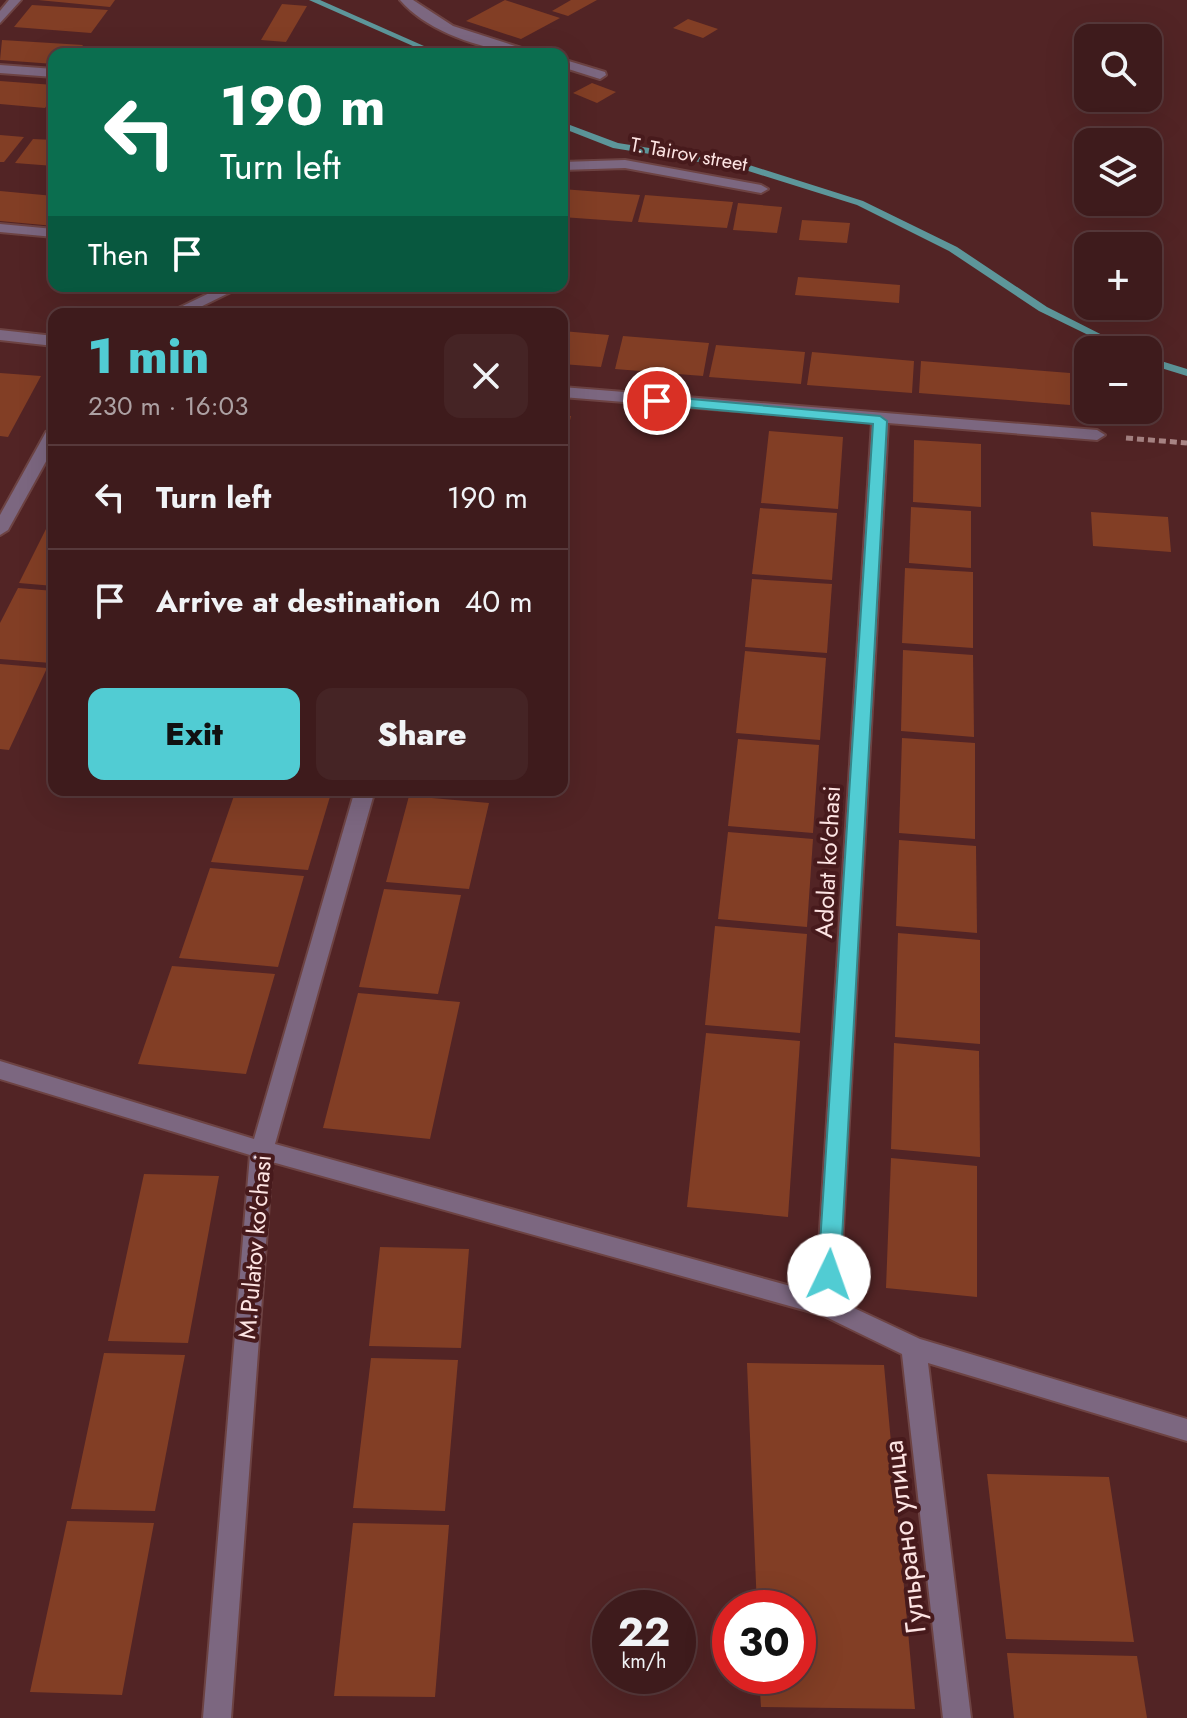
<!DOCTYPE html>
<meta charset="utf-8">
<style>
body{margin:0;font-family:Jost,sans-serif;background:#452425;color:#f1f3f6;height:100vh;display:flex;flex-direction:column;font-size:30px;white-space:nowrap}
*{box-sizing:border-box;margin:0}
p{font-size:26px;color:#ada1a3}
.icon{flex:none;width:44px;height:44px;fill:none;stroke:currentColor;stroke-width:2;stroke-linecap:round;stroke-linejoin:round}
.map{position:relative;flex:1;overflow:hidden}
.details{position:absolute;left:48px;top:308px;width:520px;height:488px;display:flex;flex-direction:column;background:#3e1b1c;border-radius:16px;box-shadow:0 8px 32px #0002,0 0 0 2px #57393b}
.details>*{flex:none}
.banner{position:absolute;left:48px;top:48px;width:520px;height:244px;border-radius:16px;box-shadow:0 8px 32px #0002,0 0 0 2px #57393b;background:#0b6e4f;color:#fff;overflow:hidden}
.buttons{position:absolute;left:1074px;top:24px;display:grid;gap:16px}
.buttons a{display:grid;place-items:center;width:88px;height:88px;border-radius:16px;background:#3e1b1c;box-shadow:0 8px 32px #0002,0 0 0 2px #57393b;font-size:40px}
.speed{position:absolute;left:592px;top:1590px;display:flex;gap:16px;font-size:40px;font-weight:700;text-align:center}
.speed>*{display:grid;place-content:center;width:104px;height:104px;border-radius:50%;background:#3e1b1c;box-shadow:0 8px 32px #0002,0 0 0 2px #57393b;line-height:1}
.speed small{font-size:20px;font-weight:400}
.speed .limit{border:12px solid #d22;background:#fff;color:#111}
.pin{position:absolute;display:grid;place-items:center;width:68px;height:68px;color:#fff;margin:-34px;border:4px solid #fff;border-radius:50%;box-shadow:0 2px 8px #0007}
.me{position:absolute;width:88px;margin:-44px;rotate:3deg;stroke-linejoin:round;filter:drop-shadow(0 0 6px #0008)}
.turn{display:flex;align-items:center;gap:28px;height:168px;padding:0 40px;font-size:36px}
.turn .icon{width:104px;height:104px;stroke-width:2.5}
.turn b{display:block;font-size:56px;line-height:68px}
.then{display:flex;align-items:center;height:76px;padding:0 40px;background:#0003;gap:16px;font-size:30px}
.round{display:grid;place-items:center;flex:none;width:84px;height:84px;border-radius:16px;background:#452425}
.overview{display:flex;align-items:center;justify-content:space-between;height:136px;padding:0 40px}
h1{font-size:48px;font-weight:800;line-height:60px;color:#51ccd3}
.button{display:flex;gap:16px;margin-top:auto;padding:16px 40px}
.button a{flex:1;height:92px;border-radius:16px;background:#51ccd3;color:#111;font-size:32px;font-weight:800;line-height:92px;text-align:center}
.button a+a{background:#452425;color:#f1f3f6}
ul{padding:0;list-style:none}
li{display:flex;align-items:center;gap:24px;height:104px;padding:0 40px;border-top:2px solid #57393b}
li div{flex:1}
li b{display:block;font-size:30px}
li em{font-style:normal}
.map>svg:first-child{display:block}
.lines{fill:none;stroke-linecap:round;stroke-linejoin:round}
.stream{fill:#5d969a;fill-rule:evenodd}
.building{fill:#823e25}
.minor-casing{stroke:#6d4343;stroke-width:4}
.path{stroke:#a98585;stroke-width:5;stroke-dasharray:7 4;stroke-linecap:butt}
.minor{fill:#7c6780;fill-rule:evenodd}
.route{fill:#51ccd3;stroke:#358589;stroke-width:2}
.labels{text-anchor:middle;stroke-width:8;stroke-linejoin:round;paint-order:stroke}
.far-street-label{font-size:20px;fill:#fde4e3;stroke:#471a1c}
.street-label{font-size:24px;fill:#fde4e3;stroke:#471a1c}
.near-street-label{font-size:28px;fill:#fde4e3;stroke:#471a1c}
</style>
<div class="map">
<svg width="1187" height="1718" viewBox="0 0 1187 1718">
<rect width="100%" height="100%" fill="#522425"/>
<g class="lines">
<g class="stream">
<polygon points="309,0 320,0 442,54 431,54"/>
<polygon points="562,122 618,143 743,163 863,201 957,247 1047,307 1132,350 1119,350 1039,311 949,251 857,205 742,169 613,148 562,128"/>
<polygon points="1148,357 1187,369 1187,376 1148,364"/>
</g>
</g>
<g class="building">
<polygon points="38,0 115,0 110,7"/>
<polygon points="505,0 560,18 521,39 466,21"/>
<polygon points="571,0 597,0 568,16 552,11"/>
<polygon points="282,4 307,6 286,42 261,40"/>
<polygon points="32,5 108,10 91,33 14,27"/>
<polygon points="688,19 718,29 703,38 673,28"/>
<polygon points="2,40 83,45 76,54 54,54 54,64 0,60"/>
<polygon points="89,47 154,51 83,54"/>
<polygon points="0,81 54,85 54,95 45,108 0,104"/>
<polygon points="592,83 616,92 597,103 573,93"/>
<polygon points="0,135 24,137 4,162 0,162"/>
<polygon points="33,139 54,140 54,166 15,163"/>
<polygon points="562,189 640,195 632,222 562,217"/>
<polygon points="0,191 54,196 54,226 0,221"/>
<polygon points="645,195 733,202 727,228 638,222"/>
<polygon points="738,203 782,207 777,233 733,230"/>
<polygon points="802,220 850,223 847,243 799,240"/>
<polygon points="798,277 900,285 899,303 795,295"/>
<polygon points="211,306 274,312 274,314 207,314"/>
<polygon points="562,331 609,335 601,367 562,364"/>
<polygon points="623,336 709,343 703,376 615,369"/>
<polygon points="716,345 805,352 801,384 709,377"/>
<polygon points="812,352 914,361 912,393 807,385"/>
<polygon points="921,361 1070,373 1070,405 919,393"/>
<polygon points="0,373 41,376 8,437 0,436"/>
<polygon points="1076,374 1088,375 1088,407 1077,406"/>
<polygon points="562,416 571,416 563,451 562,451"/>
<polygon points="769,431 843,437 838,509 761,503"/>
<polygon points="914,440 981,444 981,507 913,502"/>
<polygon points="911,507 971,511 971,568 909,563"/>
<polygon points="760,508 837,513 832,580 752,574"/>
<polygon points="1091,512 1168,517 1171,552 1093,546"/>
<polygon points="54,513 54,586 19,583"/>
<polygon points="905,568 973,572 973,648 902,643"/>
<polygon points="752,579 832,584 827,653 745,647"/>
<polygon points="18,588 54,591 51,663 0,659 0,623"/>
<polygon points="903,650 973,655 974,737 901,731"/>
<polygon points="745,651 826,658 820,740 736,733"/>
<polygon points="0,664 47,668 9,750 0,749"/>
<polygon points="902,738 975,743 975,839 899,833"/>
<polygon points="738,739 819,745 813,833 728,826"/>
<polygon points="236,790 332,790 308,870 211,862"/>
<polygon points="429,790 491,790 490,797"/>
<polygon points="409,796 489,803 469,889 386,882"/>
<polygon points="728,832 813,839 807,927 718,919"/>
<polygon points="899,840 976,846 977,933 896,926"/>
<polygon points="210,868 304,876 278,967 179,958"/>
<polygon points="384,889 461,895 438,994 359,987"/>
<polygon points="715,926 807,934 800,1033 705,1025"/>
<polygon points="898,933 980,940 980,1044 895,1037"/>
<polygon points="172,966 275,974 246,1074 138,1064"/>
<polygon points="358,993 460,1002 430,1139 323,1128"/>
<polygon points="706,1033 800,1041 788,1217 687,1207"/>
<polygon points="894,1043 979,1051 980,1157 891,1149"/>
<polygon points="891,1158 977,1166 977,1297 886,1288"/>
<polygon points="144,1174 219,1176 188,1343 108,1341"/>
<polygon points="380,1247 469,1249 461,1348 369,1346"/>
<polygon points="104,1353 185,1355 155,1511 71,1509"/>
<polygon points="371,1358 458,1360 445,1511 353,1508"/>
<polygon points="747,1363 884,1365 915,1709 761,1707 759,1676 798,1676 798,1608 757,1608"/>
<polygon points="987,1474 1109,1477 1134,1642 1006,1639"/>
<polygon points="67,1521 154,1523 122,1695 30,1692"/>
<polygon points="353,1523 449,1525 435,1697 334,1696"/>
<polygon points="1007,1653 1137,1656 1147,1718 1014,1718"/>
</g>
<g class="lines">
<g class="minor-casing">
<g id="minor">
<polygon points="9,0 21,0 0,23 0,11"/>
<path d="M400,0H413L453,26L540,54C495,54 430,35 400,0Z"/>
<polygon points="562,59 605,72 606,75 600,79 562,67"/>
<polygon points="0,65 54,69 54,77 0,73"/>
<polygon points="625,160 761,185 768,189 761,193 625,168 562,170 562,162"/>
<polygon points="0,224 54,229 54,237 0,232"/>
<polygon points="224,286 243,286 186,314 166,314"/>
<polygon points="0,330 54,336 54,346 0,340"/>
<polygon points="562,387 1097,430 1105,435 1097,440 888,423 839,1301 920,1339 1187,1419 1187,1441 928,1363 971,1718 943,1718 902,1354 822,1315 272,1162 231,1718 203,1718 250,1155 0,1079 0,1061 254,1139 355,790 375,790 275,1144 816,1293 872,422 562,397"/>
<polygon points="54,427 54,447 8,530 0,535 0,515 46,432"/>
</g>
</g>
<polyline class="path" points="1126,438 1187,443"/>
<use href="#minor" class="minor"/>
</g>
<polygon class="route" points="657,396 880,416 887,421 840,1275 837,1281 821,1281 818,1275 873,424 652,404 650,401"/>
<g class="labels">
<g class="far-street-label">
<text transform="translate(689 154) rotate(10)" y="7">T. Tairov street</text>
</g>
<g class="street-label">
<text transform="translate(828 862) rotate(-87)" y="8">Adolat ko'chasi</text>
<text transform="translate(255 1247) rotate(-85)" y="8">M.Pulatov ko'chasi</text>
</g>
<g class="near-street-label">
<text transform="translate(904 1537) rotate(-97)" y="10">Гульрано улица</text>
</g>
</g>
</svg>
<div class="buttons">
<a><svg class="icon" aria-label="search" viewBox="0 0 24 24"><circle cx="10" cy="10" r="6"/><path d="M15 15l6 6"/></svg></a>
<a><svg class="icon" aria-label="layers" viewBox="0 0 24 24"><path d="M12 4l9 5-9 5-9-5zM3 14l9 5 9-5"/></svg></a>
<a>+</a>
<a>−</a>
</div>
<div class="speed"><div>22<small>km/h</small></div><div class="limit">30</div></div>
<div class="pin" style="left:657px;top:401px;background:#d93025"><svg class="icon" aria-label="arrive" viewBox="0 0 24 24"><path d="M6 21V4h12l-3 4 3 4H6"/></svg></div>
<svg class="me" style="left:829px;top:1275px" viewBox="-20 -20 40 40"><circle r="19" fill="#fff"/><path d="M0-13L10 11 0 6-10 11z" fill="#51ccd3"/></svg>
<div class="banner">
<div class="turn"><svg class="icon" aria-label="left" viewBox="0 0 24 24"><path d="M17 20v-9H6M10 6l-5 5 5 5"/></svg><div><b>190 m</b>Turn left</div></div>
<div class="then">Then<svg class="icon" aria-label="arrive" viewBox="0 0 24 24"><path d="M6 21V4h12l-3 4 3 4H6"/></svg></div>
</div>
<section class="details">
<div class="overview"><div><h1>1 min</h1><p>230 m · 16:03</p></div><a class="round"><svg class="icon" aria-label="close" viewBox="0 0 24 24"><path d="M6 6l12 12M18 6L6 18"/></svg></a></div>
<ul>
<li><svg class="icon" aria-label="left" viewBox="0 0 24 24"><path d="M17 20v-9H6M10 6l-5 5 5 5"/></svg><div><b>Turn left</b></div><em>190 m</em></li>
<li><svg class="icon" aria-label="arrive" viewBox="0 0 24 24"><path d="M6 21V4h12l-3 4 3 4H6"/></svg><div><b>Arrive at destination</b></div><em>40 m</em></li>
</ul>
<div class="button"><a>Exit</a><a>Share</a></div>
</section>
</div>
